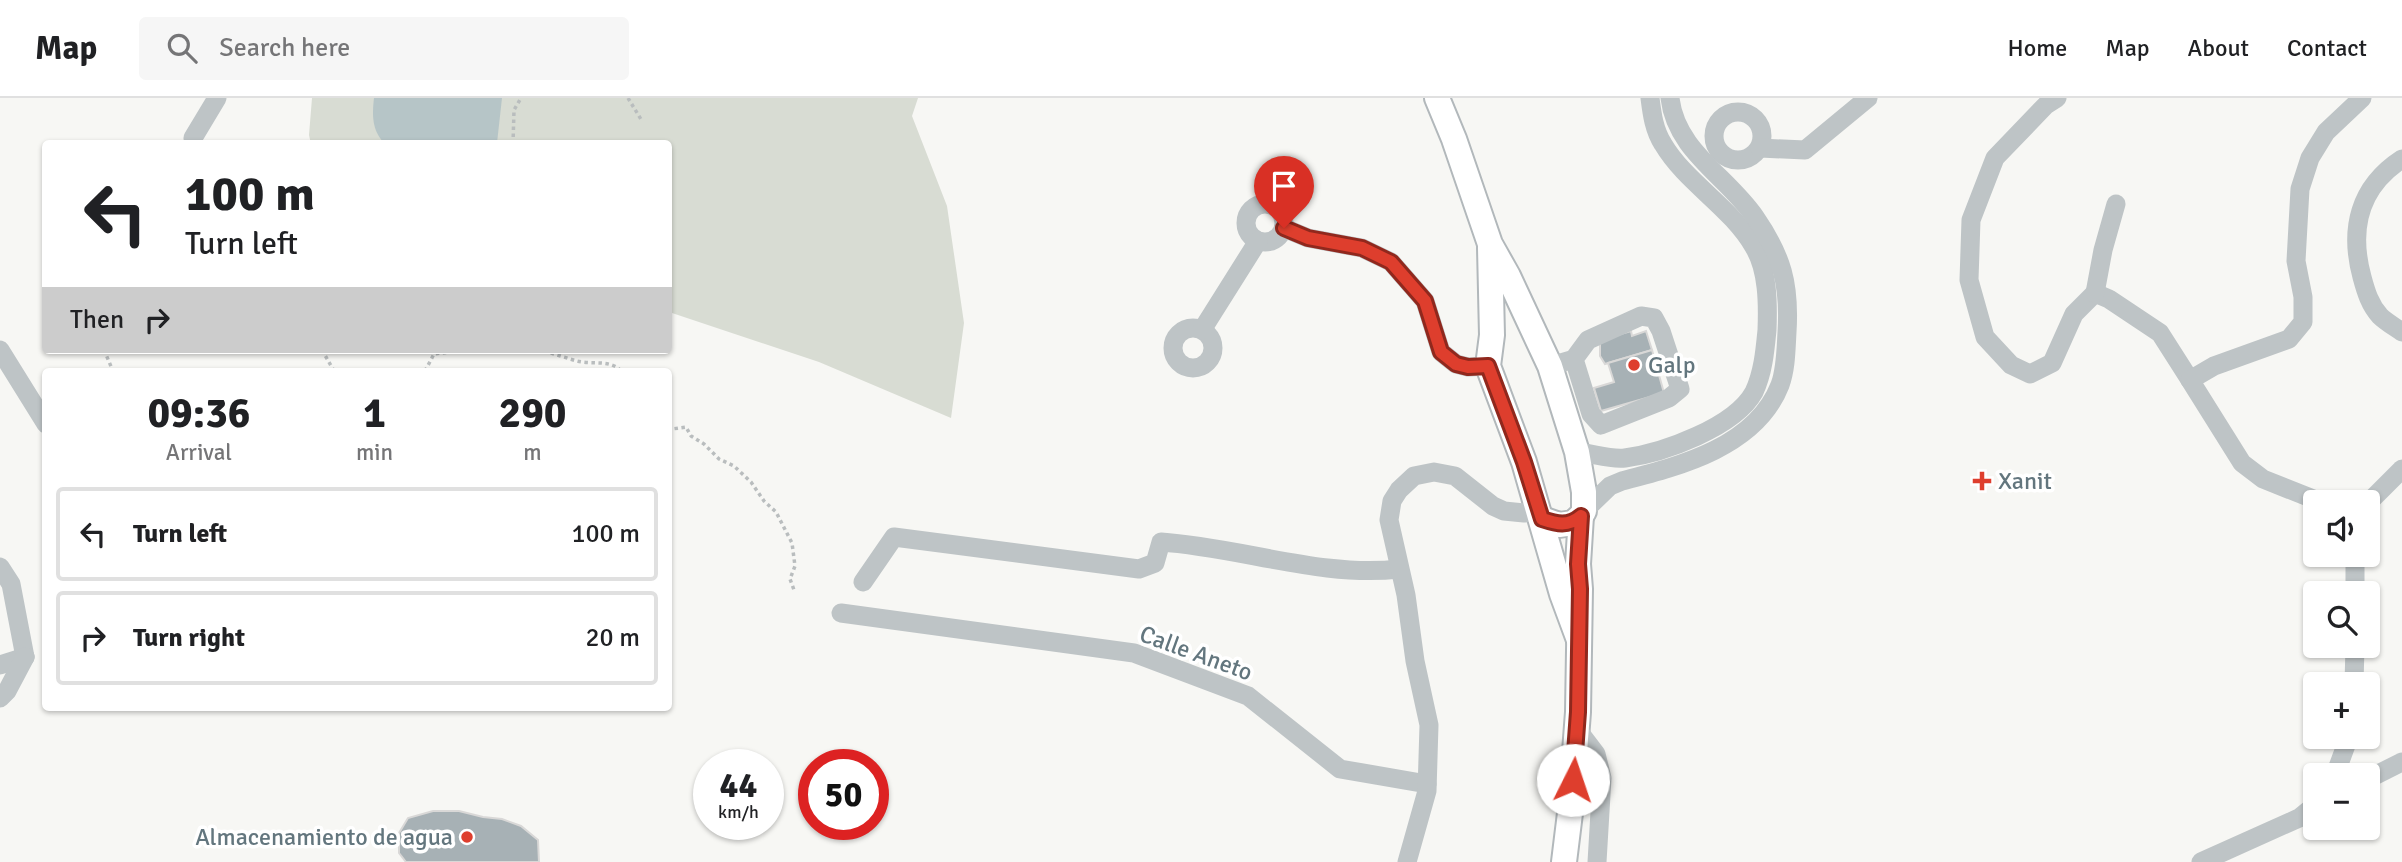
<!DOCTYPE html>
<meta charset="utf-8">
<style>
body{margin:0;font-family:Signika,sans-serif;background:#f6f6f6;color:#202124;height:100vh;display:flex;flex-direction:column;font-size:26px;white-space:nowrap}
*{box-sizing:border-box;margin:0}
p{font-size:23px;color:#757577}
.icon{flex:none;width:38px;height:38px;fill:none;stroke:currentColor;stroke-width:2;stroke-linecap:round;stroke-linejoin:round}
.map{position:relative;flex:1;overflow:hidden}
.drawer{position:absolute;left:42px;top:270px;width:630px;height:343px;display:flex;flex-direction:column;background:#fff;border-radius:7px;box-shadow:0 2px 5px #0004}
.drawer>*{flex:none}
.hud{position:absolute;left:42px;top:42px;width:630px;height:214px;border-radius:7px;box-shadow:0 2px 5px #0004;background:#fff;color:#202124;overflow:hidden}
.tools{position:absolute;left:2303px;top:392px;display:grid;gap:14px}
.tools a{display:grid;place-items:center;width:77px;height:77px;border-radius:7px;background:#fff;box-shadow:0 2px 5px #0004;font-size:35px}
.speed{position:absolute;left:693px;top:651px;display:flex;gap:14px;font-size:35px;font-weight:700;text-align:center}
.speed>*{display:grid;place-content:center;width:91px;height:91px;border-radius:50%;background:#fff;box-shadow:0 2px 5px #0004;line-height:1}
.speed small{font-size:18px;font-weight:400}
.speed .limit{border:10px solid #d22;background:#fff;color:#111}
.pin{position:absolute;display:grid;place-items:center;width:60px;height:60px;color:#fff;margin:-72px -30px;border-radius:50% 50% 50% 0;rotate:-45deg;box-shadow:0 0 7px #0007}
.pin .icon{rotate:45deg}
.me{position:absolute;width:77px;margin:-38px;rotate:4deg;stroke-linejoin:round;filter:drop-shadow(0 0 5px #0008)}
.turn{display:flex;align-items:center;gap:24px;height:147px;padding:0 28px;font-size:32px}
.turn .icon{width:91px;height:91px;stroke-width:2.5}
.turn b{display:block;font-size:49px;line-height:60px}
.then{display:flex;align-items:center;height:66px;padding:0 28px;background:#0003;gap:14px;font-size:26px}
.eta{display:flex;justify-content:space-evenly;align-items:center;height:119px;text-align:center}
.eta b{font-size:42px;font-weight:700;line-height:49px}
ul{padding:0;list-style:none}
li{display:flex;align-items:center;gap:21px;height:94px;margin:0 14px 10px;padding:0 14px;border:4px solid #e0e0e0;border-radius:7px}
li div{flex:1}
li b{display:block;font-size:26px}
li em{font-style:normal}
header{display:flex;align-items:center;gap:42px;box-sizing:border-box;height:98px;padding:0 35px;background:#fff;border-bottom:2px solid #e0e0e0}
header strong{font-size:33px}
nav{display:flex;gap:38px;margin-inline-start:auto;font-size:24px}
.search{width:490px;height:63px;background:#f6f6f6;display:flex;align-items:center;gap:18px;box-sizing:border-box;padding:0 24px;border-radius:7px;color:#757577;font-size:26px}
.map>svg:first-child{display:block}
.green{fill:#d8dcd3}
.water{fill:#b6c5c7}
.building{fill:#a7b1b5;stroke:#d9d8d7;stroke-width:2}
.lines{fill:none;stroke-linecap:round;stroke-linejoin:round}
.major-casing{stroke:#b2b8bb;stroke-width:28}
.path{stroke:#b9bdbe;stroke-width:3.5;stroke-dasharray:3.5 3.5;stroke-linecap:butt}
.minor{stroke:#bec4c6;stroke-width:19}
.major{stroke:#fff;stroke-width:24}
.route-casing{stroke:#90281d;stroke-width:18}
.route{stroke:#de3e2d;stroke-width:12}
.poi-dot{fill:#de3e2d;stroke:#fff;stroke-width:2.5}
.labels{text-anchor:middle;stroke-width:7;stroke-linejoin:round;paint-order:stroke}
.poi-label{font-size:24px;fill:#63767e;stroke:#fff;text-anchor:start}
.street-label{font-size:24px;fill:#63767e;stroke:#fff}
</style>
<header>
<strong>Map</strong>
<div class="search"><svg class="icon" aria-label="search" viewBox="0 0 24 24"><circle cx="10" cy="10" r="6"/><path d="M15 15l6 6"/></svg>Search here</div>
<nav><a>Home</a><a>Map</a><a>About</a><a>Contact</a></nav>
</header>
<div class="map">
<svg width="2402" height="764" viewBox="0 0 2402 764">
<rect width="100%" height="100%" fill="#f7f7f4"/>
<polygon class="green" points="312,0 918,0 912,18 947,108 964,225 951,320 819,264 669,214 668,46 311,46 309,37"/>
<path class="water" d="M374,0H502L497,45H384C372,32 372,18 374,0Z"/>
<g class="building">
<polygon points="1631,233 1632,238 1646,233 1652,252 1605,266 1600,258 1600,242"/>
<polygon points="1652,252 1664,295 1601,313 1594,290 1614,284 1608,265"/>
<polygon points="433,713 459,713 483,719 502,721 521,728 538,742 539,764 406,764 399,755 399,735 408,720"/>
</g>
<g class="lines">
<g class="major-casing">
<g id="major">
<polyline points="1437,0 1454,41 1490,146 1508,178 1550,268 1577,354 1584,394 1584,413 1581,418 1573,425 1559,427 1542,421"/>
<polyline points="1490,150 1492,237 1488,268 1524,364 1562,496 1579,542"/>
<polyline points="1564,764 1571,707 1578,614 1580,491 1578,466 1581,418"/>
</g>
</g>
<g class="path">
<polyline points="628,0 642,23"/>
<polyline points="513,46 514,12 521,0"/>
<polyline points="104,252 113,273"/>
<polyline points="322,252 334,273"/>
<path d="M544,253C555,256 566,260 577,263C592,267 610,261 621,273"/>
<polyline points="425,273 434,256 468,252 500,254"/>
<polyline points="668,329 672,331 686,329 691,338 704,346 719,361 734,368 751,384 764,403 776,414 792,445 795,468 790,481 794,492"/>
</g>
<g class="minor">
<polyline points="2057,0 2046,7 1995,60 1971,122 1969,182 1985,239 2011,267 2030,276 2052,265 2074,216 2095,195 2109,201 2160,235 2190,282"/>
<circle cx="1738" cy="38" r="24"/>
<polyline points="193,40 217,0"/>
<polyline points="1760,50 1805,52 1868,0"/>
<path d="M2402,61C2359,89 2349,131 2362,179C2366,194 2370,207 2380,218C2386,224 2395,229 2402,234"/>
<circle cx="1265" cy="125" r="19"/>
<polyline points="1284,130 1308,140 1362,150 1391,164 1425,203 1441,254 1456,266 1468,269 1488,268"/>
<polyline points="2095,195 2103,152 2116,106"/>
<circle cx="1193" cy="250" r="20"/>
<polyline points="1202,232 1258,143"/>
<polyline points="0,252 46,326"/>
<polyline points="1550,268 1574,261 1591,316 1601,327 1669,300 1680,291 1661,233 1654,220 1641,218 1588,242 1574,261"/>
<path d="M1577,354C1592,355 1610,362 1625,360C1663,355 1735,329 1754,294C1763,275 1765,253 1767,232C1768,206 1768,172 1754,149C1731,109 1686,85 1663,46C1654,32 1652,16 1650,0"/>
<polyline points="2321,404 2263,381 2242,365 2190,282 2214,268 2289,241 2303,224 2303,199 2296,163 2300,91 2310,60 2326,34 2362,0"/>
<polyline points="2368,405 2402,371"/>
<path d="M1584,413L1610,388L1622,383C1680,368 1756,349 1780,287C1786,271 1786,251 1787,234C1790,186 1782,158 1755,119C1727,78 1676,53 1670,0"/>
<polyline points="0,469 11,486 25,559"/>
<path d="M863,484L894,439L1139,471L1155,465L1161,444C1239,449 1322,480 1399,471"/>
<polyline points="2355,495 2355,457"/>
<polyline points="841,515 1134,555 1248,598 1340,671 1427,686"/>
<polyline points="0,567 25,559"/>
<polyline points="2354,586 2355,548"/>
<polyline points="0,600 7,593 25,559"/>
<polyline points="1577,631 1596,656 1602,680 1597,764"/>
<polyline points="2335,677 2349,639"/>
<polyline points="2368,681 2402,664"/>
<polyline points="1407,764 1427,693 1429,627 1415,563 1406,497 1389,422 1392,403 1399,392 1414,378 1434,374 1455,378 1493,408 1504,413 1524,415 1538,413"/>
<polyline points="2201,764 2299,720 2315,707"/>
</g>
<use href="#major" class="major"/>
</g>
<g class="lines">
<g class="route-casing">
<path id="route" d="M1284,130L1308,140L1362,150L1391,164L1425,203L1441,254L1456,266L1468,269L1488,268L1524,364L1542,421C1557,426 1568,429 1581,418L1578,466L1580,491L1578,614L1573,682"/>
</g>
<use href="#route" class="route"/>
</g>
<g class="poi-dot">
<circle cx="1634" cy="267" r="7"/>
<path d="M1978.5 372.5h7v7h7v7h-7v7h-7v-7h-7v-7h7z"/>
<circle cx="467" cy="739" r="7"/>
</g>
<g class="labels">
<g class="poi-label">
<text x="1648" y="275">Galp</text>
<text x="1998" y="391">Xanit</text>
<text x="453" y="747" text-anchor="end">Almacenamiento de agua</text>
</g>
<g class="street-label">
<text transform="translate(1196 555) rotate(20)" y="8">Calle Aneto</text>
</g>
</g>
</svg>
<div class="tools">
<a><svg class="icon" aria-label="sound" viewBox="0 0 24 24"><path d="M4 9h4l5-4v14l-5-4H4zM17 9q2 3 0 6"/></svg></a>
<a><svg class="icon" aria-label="search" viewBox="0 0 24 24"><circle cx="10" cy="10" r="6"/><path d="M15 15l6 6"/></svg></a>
<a>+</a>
<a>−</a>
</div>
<div class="speed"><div>44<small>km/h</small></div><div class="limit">50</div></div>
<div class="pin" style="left:1284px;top:130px;background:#d93025"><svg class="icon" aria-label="arrive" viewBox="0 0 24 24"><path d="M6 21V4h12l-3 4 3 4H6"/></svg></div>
<svg class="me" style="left:1573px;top:682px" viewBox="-20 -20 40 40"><circle r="19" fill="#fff"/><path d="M0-13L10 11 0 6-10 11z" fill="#de3e2d"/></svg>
<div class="hud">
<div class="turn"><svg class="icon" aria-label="left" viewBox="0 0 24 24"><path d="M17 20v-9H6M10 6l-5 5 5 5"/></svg><div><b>100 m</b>Turn left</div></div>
<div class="then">Then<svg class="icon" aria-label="right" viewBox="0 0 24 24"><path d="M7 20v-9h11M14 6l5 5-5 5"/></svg></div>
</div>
<section class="drawer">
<div class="eta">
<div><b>09:36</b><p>Arrival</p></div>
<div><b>1</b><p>min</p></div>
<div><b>290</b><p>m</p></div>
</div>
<ul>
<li><svg class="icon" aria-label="left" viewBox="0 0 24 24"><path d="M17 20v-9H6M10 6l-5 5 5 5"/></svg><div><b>Turn left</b></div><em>100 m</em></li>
<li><svg class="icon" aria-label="right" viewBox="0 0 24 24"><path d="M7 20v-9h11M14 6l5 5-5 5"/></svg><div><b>Turn right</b></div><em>20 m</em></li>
</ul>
</section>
</div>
